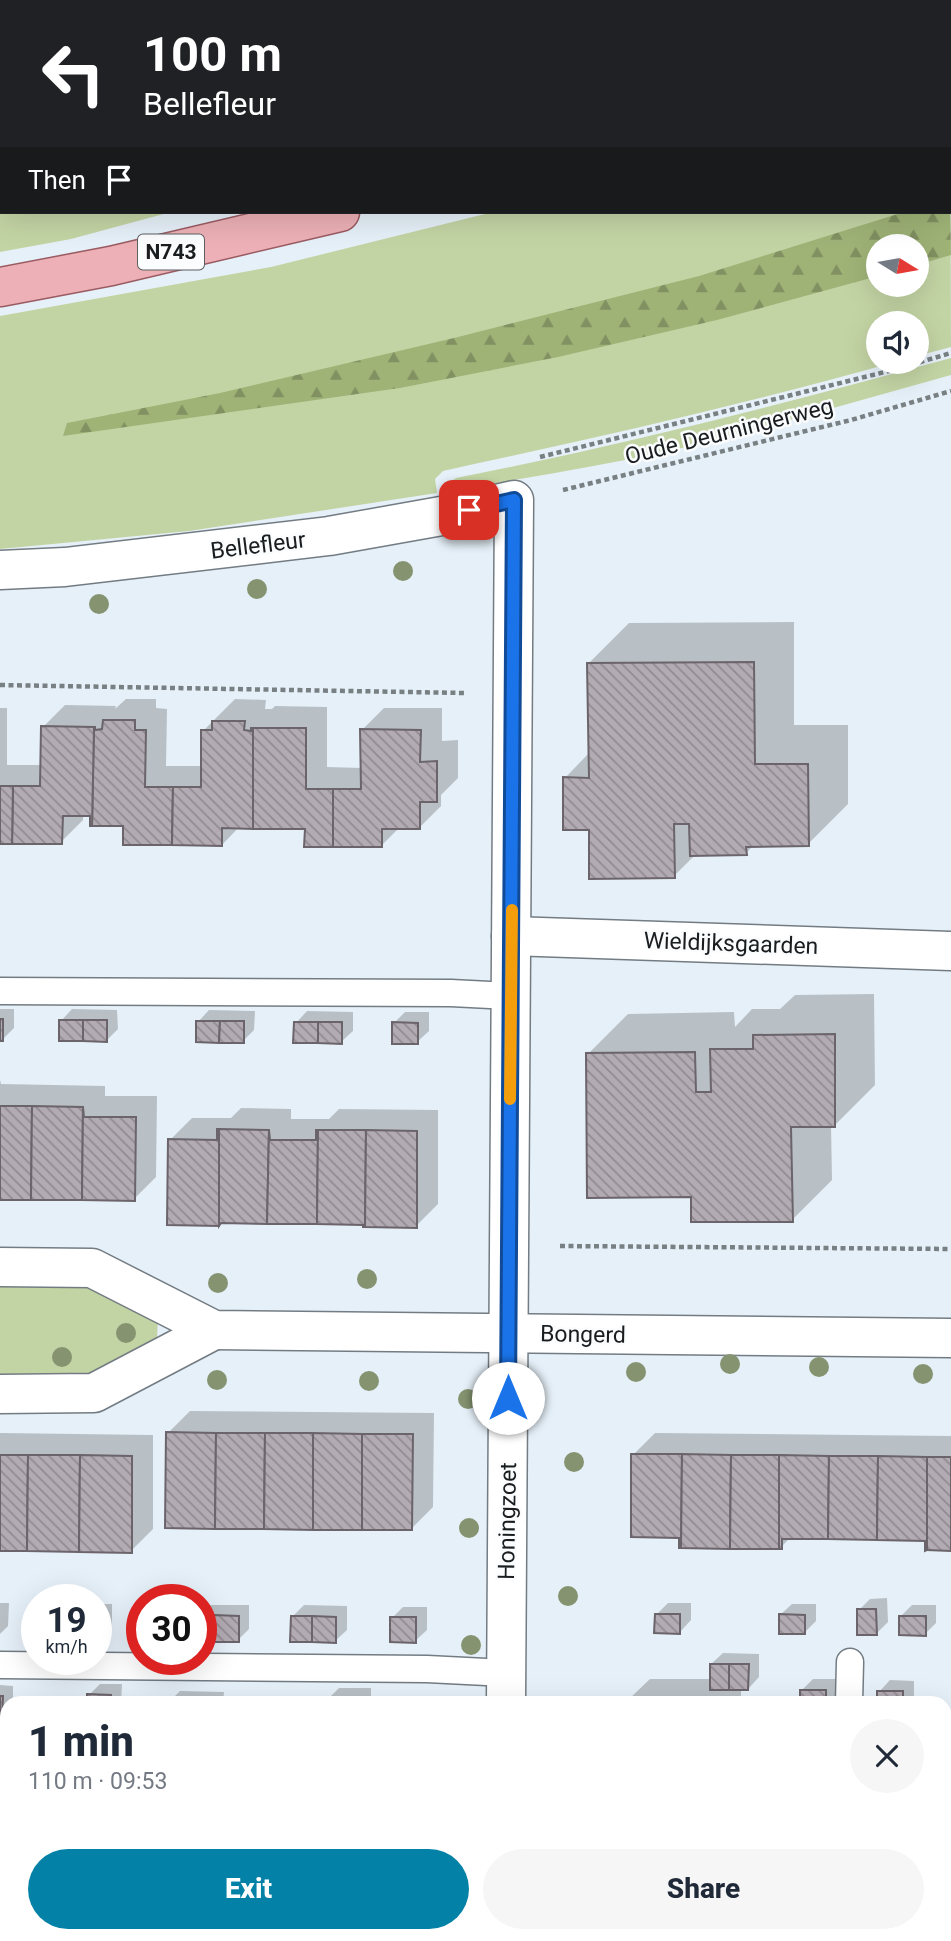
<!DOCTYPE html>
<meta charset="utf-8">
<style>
body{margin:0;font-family:Roboto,sans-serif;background:#f6f6f7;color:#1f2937;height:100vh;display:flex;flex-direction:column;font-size:26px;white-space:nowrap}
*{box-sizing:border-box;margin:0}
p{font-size:23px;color:#747a83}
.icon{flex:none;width:38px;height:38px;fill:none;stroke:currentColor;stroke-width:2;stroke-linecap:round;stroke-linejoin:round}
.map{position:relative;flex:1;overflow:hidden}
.details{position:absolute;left:0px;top:1696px;width:952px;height:247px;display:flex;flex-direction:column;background:#fff;border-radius:21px 21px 0 0;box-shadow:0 7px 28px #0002}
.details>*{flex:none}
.guide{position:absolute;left:0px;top:0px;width:952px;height:214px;box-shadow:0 7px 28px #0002;background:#202124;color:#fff;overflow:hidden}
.needle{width:46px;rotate:101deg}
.fabs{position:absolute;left:866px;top:234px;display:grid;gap:14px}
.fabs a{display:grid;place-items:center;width:63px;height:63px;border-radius:50%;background:#fff;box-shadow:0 7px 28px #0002;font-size:35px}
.speed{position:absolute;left:21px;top:1584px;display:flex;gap:14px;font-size:35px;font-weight:700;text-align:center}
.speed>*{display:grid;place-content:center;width:91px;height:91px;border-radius:50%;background:#fff;box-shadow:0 7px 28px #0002;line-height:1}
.speed small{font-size:18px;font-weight:400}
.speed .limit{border:10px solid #d22;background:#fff;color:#111}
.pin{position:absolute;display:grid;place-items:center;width:60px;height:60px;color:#fff;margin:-30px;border-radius:14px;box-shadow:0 4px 10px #0006}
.me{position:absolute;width:77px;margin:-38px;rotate:0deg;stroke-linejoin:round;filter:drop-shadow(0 0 5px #0008)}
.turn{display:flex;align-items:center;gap:24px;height:147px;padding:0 28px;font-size:32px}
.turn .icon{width:91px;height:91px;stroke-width:2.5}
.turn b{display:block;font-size:49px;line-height:60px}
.then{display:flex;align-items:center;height:66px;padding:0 28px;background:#0003;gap:14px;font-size:26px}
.round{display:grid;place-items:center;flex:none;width:74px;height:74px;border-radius:37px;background:#f6f6f7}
.headline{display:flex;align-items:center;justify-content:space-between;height:119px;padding:0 28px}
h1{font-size:42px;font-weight:800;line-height:52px}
.cta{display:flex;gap:14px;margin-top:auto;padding:14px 28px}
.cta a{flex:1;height:80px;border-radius:42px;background:#0481a6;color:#fff;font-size:28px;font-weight:800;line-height:80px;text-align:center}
.cta a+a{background:#f6f6f7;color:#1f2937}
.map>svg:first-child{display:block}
.grass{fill:#c3d4a4;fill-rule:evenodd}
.forest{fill:url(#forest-firs)}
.shadow{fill:#0003}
.building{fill:url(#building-back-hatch);stroke:#6b646b;stroke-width:2}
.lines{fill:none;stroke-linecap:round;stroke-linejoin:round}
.lane-casing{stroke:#737c83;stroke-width:29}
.street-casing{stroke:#737c83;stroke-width:41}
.primary-casing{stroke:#9a5b62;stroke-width:41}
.path{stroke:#798084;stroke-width:4.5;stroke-dasharray:5 3.5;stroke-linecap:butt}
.lane{stroke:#fff;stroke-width:26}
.street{stroke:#fff;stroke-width:38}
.primary{stroke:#ecb0b6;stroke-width:38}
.tree{fill:#859370}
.route-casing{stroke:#114b97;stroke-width:18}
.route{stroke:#1a73e8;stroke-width:12}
.slow{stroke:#f59e0b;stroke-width:12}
.labels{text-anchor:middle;stroke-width:5;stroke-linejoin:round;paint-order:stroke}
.shield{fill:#fafcfd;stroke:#5c6062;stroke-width:2}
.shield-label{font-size:21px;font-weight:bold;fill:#191d1f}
.street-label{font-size:23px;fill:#191d1f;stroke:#fafcfd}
</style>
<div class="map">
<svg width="951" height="1941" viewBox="0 0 951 1941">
<defs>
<pattern id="forest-firs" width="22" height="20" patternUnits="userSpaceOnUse" patternTransform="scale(1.75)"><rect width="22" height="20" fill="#9fb377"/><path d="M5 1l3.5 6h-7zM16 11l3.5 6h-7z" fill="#819161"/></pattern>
<pattern id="building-back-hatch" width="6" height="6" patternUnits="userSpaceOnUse" patternTransform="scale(1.75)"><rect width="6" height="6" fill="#b3abb3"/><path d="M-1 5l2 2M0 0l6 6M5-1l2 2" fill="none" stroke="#918b91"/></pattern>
</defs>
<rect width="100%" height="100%" fill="#e6f0f8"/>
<g class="grass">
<polygon points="0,0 887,0 882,2 2,2 2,212 171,212 71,239 0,252"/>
<path d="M950,65L951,347L917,356V324H878V362H895C746,404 595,438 443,471L435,479L437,493L189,531L0,549V316L271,267L493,212H950ZM878,247H917V285H878Z"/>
<path d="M951,358V375C860,400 770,427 678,449C602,466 525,478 448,491L452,481L456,478C623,445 787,403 951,358Z"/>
<polygon points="0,1280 88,1280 158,1319 157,1338 95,1379 0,1379"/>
</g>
<polygon class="forest" points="950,196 951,255 917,265 917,247 878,247 878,276 717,320 558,357 400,388 63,436 67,423 220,393 454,338 699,276 904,212 950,212"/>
<g class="shadow">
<polygon points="794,622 794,725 848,725 848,804 808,844 754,845 746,853 696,854 674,876 590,828 565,778 590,752 589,663 629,623"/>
<polygon points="126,699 156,699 156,708 167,709 166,766 203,766 203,731 235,699 266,700 265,709 272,709 275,706 327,707 327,767 362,768 362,730 384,708 442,708 442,741 458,740 458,778 441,795 441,806 419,828 400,827 382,845 307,827 240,826 222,845 125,824 92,814 83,814 83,820 61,842 0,842 0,708 7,708 7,765 42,765 43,727 65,705 116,706 115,709"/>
<polygon points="874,994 875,1085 835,1125 831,1125 832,1180 792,1220 693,1195 588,1054 628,1014 734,1012 735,1027 752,1009 780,1009 795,995"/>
<polygon points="0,1009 14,1009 14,1028 3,1039 0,1039"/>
<polygon points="72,1009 117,1010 118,1029 107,1040 61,1021"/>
<polygon points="209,1010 255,1011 254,1030 243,1041 198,1022"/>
<polygon points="307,1011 353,1012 353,1031 341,1042 296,1023"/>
<polygon points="405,1012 429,1012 429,1031 417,1042 394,1023"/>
<polygon points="0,1080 1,1084 105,1086 105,1096 157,1096 156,1177 134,1199 0,1198"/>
<polygon points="241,1108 291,1109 291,1119 329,1119 339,1109 438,1110 438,1204 416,1226 170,1140 192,1118 231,1118"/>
<polygon points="190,1411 434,1413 433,1507 411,1529 168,1433"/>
<polygon points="0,1433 153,1435 153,1529 131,1551 0,1549"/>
<polygon points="655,1433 951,1436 951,1549 927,1539 791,1537 781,1547 681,1536 633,1455"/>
<polygon points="887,1598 888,1622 876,1634 859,1610 870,1599"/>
<polygon points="0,1603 9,1603 8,1626 0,1634"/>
<polygon points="668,1603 691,1603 691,1620 680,1632 657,1614"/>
<polygon points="96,1604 112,1604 112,1627 101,1638 96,1638"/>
<polygon points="792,1604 816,1604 816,1621 804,1633 780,1615"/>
<polygon points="207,1605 249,1605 249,1629 238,1640 201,1640 201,1611"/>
<polygon points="304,1605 347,1606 347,1630 335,1641 292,1617"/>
<polygon points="912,1605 936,1605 936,1623 925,1634 901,1616"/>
<polygon points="403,1607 427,1607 427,1630 415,1641 392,1618"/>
<polygon points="723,1653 759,1654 759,1677 748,1689 741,1689 741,1703 628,1703 628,1700 650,1679 712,1679 711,1664"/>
<polygon points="813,1679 837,1679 836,1697 830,1703 802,1703 802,1690"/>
<polygon points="890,1680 914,1681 914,1698 909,1703 879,1703 879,1692"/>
<polygon points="100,1684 122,1684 121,1703 89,1703 89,1695"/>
<polygon points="0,1685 13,1686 13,1703 7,1703 7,1716 2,1721 0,1721"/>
<polygon points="339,1688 371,1688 371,1703 328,1703 328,1699"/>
<polygon points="180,1691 224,1692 223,1703 168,1703"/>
<rect x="0" y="1792" width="7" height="78"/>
<polygon points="202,1936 242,1936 236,1941 201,1941"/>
<polygon points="354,1936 425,1936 420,1941 353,1941"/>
<polygon points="626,1936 730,1936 725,1941 626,1941"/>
</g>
<g class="building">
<polygon points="754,662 755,764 808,764 809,846 746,847 747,855 690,856 689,824 674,824 675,878 589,879 589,830 563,830 563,777 589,778 587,663"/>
<polygon points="103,720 135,720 135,730 146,730 145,787 173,787 172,845 123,845 123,826 92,826 94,727 95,727 95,730 102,729"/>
<polygon points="212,721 245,721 244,730 251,731 251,728 253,728 253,829 222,828 222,846 172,845 173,787 201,787 201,730 212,730"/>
<polygon points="41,726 94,727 92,826 90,826 90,816 63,816 62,844 12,844 13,786 40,786"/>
<polygon points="253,728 306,728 306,789 333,789 333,847 304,847 305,829 253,829"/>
<polygon points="360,729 421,730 420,762 437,761 437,802 420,802 420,829 382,829 382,847 333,847 333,789 361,789"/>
<polygon points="0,786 13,786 12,844 0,844"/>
<rect x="0" y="1019" width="3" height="22"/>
<rect x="59" y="1020" width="24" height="21"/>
<polygon points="83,1020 107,1020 107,1042 83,1041"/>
<polygon points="196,1021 220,1021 219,1043 196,1042"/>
<polygon points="220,1021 244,1021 244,1043 219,1043"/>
<polygon points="294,1022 318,1022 318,1043 293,1043"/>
<polygon points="318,1022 342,1022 342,1044 318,1043"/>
<polygon points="392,1022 418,1023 418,1044 392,1044"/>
<polygon points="835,1034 835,1127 791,1127 793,1222 691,1222 691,1197 587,1198 586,1053 695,1052 696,1092 711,1092 710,1049 753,1049 753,1035"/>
<polygon points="0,1106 32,1106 31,1200 0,1200"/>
<polygon points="32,1106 83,1107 82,1200 31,1200"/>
<polygon points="83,1107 84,1117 136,1117 135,1201 82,1200"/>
<polygon points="217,1129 219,1129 219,1226 167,1225 168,1139 217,1140"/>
<polygon points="219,1129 269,1130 267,1224 221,1223 219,1226"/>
<polygon points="269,1130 270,1140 316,1140 316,1130 318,1130 317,1224 267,1224"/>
<polygon points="318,1130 366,1130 365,1227 363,1227 363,1225 317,1224"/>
<polygon points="366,1130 417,1131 417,1228 365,1227"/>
<polygon points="166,1432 216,1433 215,1529 165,1528"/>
<polygon points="216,1433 265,1433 264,1529 215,1529"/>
<polygon points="265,1433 313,1433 313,1530 264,1529"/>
<polygon points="313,1433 362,1434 362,1530 313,1530"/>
<polygon points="362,1434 413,1434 412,1530 362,1530"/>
<polygon points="631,1454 682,1454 681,1548 679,1548 679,1538 631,1537"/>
<polygon points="682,1454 731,1455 730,1549 681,1548"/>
<polygon points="0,1455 28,1455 27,1551 0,1551"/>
<polygon points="28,1455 80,1455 79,1552 27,1551"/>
<polygon points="80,1455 132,1456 132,1553 79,1552"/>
<polygon points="731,1455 779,1455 779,1549 730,1549"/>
<polygon points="779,1455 829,1456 828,1539 782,1539 782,1549 779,1549"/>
<polygon points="829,1456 878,1456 877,1540 828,1539"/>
<polygon points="878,1456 927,1457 927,1550 925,1551 925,1541 877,1540"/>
<polygon points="927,1457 951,1457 951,1551 927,1550"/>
<polygon points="857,1609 876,1609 877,1635 857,1635"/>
<polygon points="655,1614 680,1614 680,1634 654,1633"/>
<polygon points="779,1614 805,1615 805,1634 779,1634"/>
<rect x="96" y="1615" width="5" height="25"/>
<polygon points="214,1615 214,1642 201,1641 201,1616"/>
<polygon points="214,1615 239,1616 239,1642 214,1642"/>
<polygon points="291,1616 312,1616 312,1642 290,1642"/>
<polygon points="312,1616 336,1617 336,1643 312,1642"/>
<polygon points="899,1616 926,1616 926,1636 899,1635"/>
<polygon points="390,1617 416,1617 416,1643 390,1642"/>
<rect x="710" y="1664" width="19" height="26"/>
<polygon points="729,1664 749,1664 748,1690 729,1690"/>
<rect x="800" y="1690" width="26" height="13"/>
<rect x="877" y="1691" width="26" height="12"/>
<polygon points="87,1694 111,1695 111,1703 87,1703"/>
<polygon points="0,1696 3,1696 2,1723 0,1723"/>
<rect x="326" y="1699" width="34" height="4"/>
<rect x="626" y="1700" width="94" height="3"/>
<rect x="0" y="1814" width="2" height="58"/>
<rect x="2" y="1814" width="5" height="58"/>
<polygon points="85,1936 121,1936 120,1939 85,1939"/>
<rect x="200" y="1936" width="37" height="5"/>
<rect x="352" y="1936" width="67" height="5"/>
<rect x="624" y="1936" width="94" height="5"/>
</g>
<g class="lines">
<g class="lane-casing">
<g id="lane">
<polyline points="0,991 451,993 510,996"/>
<polyline points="0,1665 427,1669 506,1673"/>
<polyline points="849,1703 850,1662"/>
<polyline points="849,1941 849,1936"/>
</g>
</g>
<g class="street-casing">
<g id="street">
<polyline points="0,570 65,567 329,536 447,515 514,500 506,1703"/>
<polyline points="511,936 951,951"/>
<polyline points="0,1267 92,1268 214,1330 951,1338"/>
<polyline points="0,1394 94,1393 214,1330"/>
<polyline points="504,1941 504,1936"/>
</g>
</g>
<g class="primary-casing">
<g id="primary">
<polyline points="950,23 951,23"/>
<polyline points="0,287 111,266 340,212"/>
</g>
</g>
<g class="path">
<polyline points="540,457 893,370 951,353"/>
<polyline points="563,490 851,420 951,391"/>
<polyline points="0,685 465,693"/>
<polyline points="560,1246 951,1249"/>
</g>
<use href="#lane" class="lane"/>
<use href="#street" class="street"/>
<use href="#primary" class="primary"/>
</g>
<g class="tree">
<circle cx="403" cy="571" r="10"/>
<circle cx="257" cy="589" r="10"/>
<circle cx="99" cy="604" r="10"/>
<circle cx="367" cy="1279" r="10"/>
<circle cx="218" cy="1283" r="10"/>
<circle cx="126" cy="1333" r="10"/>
<circle cx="62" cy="1357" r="10"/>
<circle cx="730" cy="1364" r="10"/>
<circle cx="819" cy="1367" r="10"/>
<circle cx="636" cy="1372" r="10"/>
<circle cx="923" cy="1374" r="10"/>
<circle cx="217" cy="1380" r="10"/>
<circle cx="369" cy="1381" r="10"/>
<circle cx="468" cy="1399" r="10"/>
<circle cx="574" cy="1462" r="10"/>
<circle cx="469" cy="1528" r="10"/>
<circle cx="568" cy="1596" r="10"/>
<circle cx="471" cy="1645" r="10"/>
</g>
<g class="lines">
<g class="route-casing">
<polyline id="route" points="469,510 514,500 508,1398"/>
</g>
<use href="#route" class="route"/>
<polyline class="slow" points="510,1099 512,910"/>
</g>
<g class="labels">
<rect class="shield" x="138" y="234.5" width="66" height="35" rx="5"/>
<g class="shield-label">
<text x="171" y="259">N743</text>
</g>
<g class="street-label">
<text transform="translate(729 431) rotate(-14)" y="8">Oude Deurningerweg</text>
<text transform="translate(258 545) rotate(-7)" y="8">Bellefleur</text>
<text transform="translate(731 943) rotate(2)" y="8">Wieldijksgaarden</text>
<text transform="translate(583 1334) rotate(1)" y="8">Bongerd</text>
<text transform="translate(507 1521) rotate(-89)" y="8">Honingzoet</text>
</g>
</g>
</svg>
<div class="fabs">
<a><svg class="needle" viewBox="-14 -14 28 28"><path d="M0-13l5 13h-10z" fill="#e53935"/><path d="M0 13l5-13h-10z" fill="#747a83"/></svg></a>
<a><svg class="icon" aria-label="sound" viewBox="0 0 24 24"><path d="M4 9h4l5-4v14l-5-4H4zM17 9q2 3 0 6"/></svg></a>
</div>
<div class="speed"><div>19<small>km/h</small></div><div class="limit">30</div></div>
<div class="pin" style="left:469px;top:510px;background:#d93025"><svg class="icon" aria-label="arrive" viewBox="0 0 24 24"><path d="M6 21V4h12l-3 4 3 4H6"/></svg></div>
<svg class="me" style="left:508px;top:1398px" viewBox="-20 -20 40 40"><circle r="19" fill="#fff"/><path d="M0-13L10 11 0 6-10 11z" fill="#1a73e8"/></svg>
<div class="guide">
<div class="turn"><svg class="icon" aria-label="left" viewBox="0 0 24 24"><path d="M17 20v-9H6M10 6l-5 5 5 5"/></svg><div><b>100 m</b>Bellefleur</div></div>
<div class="then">Then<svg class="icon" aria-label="arrive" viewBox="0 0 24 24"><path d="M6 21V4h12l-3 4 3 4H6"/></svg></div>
</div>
<section class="details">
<div class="headline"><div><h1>1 min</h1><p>110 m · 09:53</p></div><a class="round"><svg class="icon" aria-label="close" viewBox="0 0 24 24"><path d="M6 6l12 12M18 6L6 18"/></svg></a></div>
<div class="cta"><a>Exit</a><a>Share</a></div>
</section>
</div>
